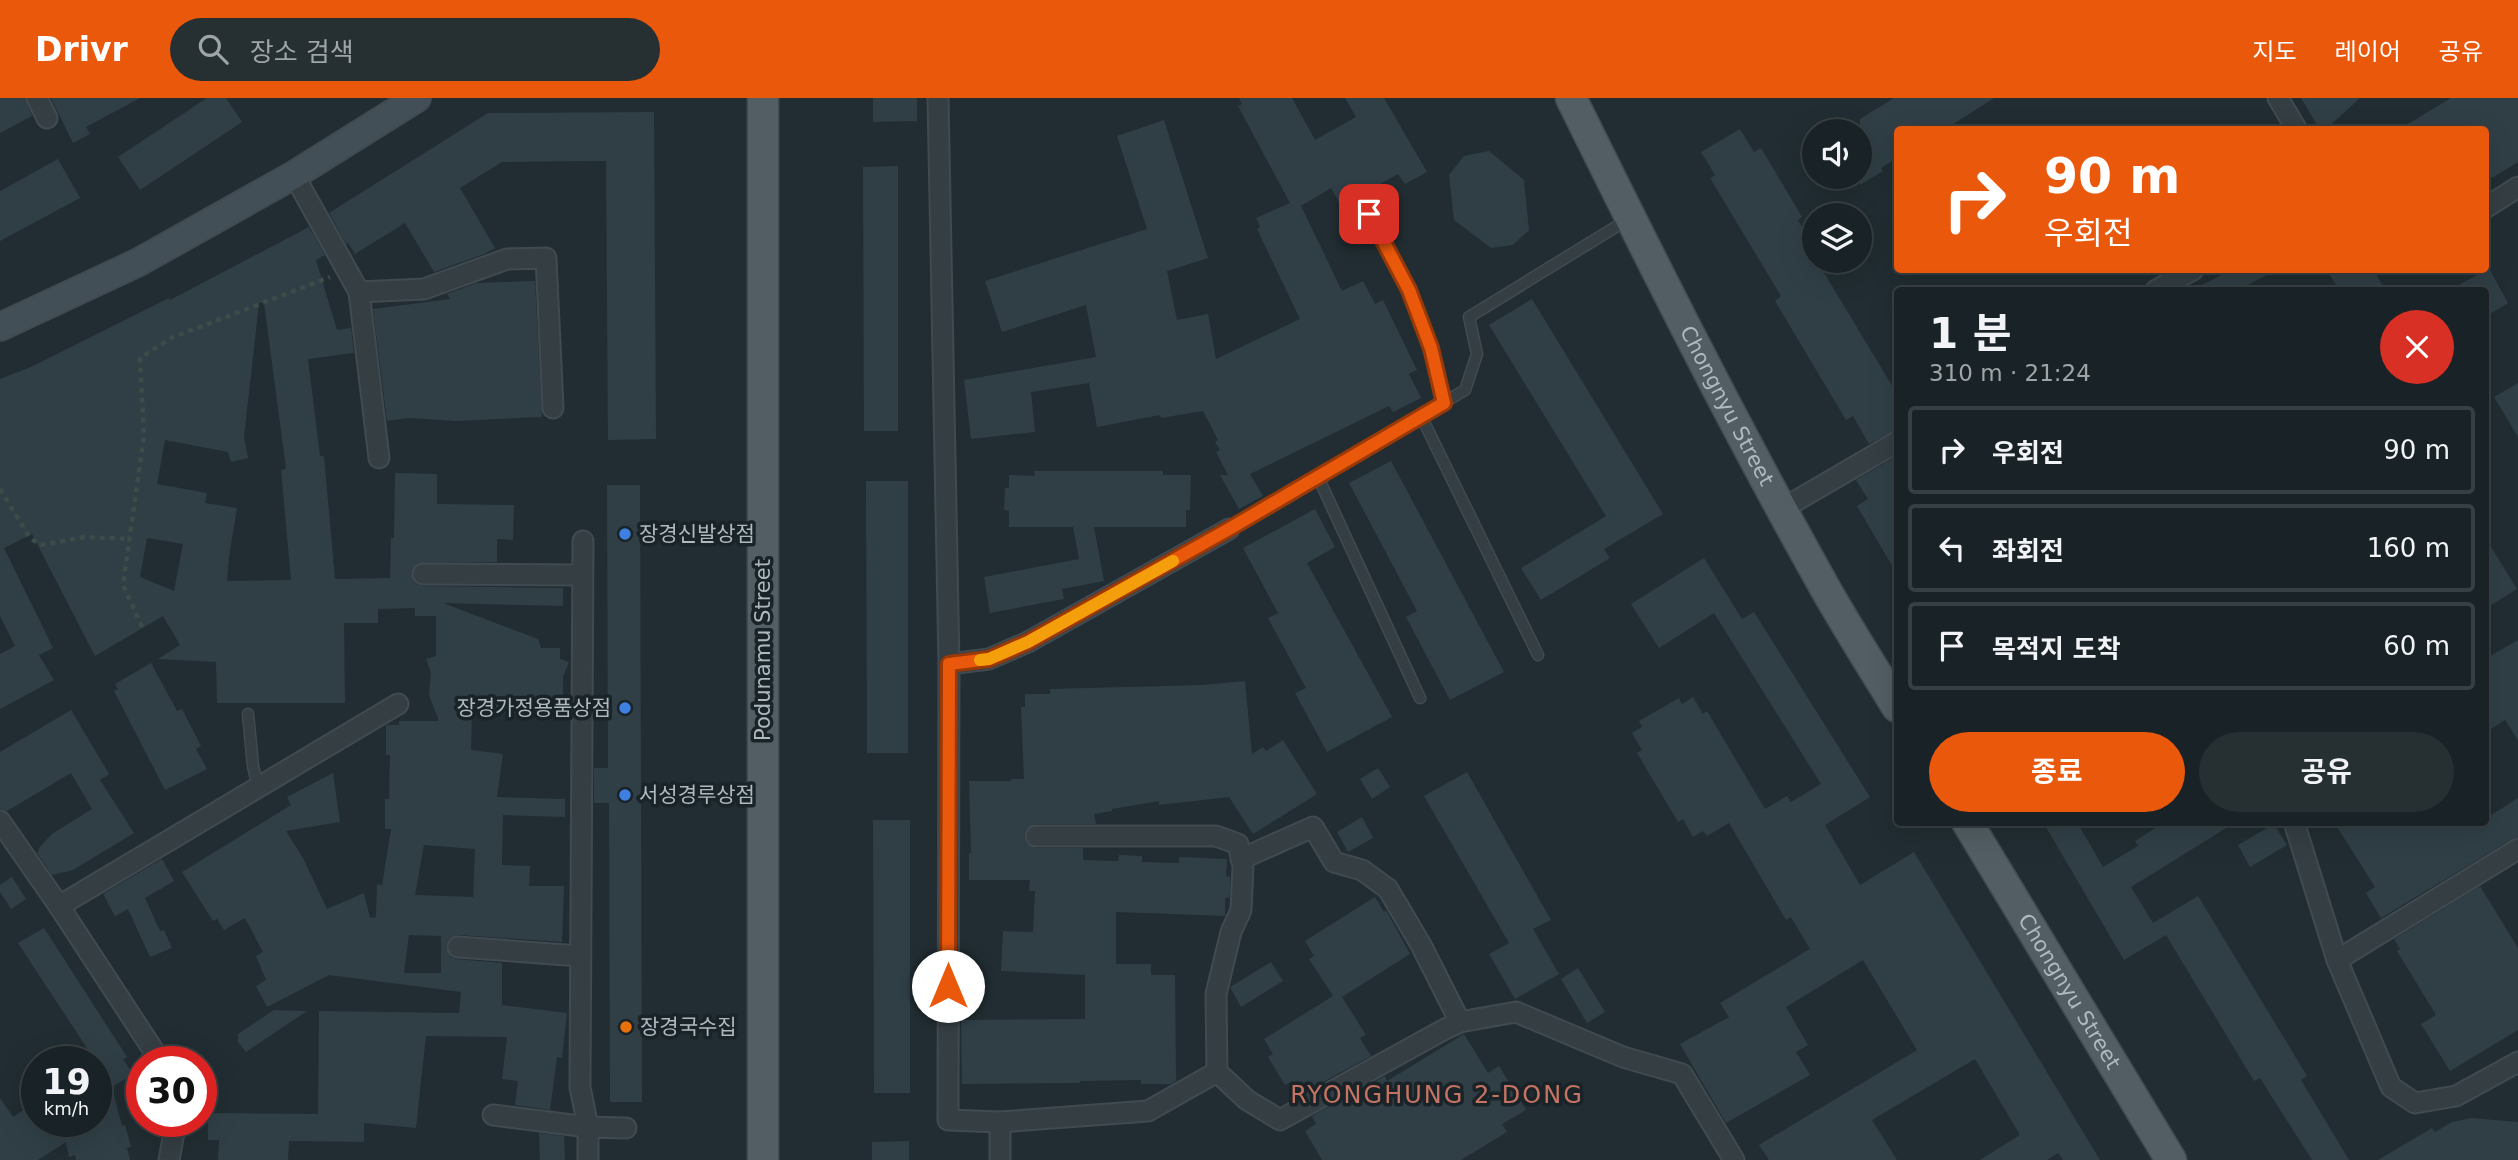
<!DOCTYPE html>
<html lang="ko">
<meta charset="utf-8">
<style>
body{margin:0;font-family:"DejaVu Sans","Noto Sans KR",sans-serif;background:#262f32;color:#f1f3f6;height:100vh;display:flex;flex-direction:column;font-size:26px;white-space:nowrap}
*{box-sizing:border-box;margin:0}
p{font-size:23px;color:#9fa4a7}
.icon{flex:none;width:38px;height:38px;fill:none;stroke:currentColor;stroke-width:2;stroke-linecap:round;stroke-linejoin:round}
.map{position:relative;flex:1;overflow:hidden}
.drawer{position:absolute;left:1894px;top:189px;width:595px;height:539px;display:flex;flex-direction:column;background:#192226;border-radius:7px;box-shadow:0 7px 28px #0002,0 0 0 2px #373f43}
.drawer>*{flex:none}
.top-card{position:absolute;left:1894px;top:28px;width:595px;height:147px;border-radius:7px;box-shadow:0 7px 28px #0002,0 0 0 2px #373f43;background:#ea580c;color:#fff;overflow:hidden}
.controls{position:absolute;left:1802px;top:21px;display:grid;gap:14px}
.controls a{display:grid;place-items:center;width:70px;height:70px;border-radius:50%;background:#192226;box-shadow:0 7px 28px #0002,0 0 0 2px #373f43;font-size:35px}
.speed{position:absolute;left:21px;top:948px;display:flex;gap:14px;font-size:35px;font-weight:700;text-align:center}
.speed>*{display:grid;place-content:center;width:91px;height:91px;border-radius:50%;background:#192226;box-shadow:0 7px 28px #0002,0 0 0 2px #373f43;line-height:1}
.speed small{font-size:18px;font-weight:400}
.speed .limit{border:10px solid #d22;background:#fff;color:#111}
.pin{position:absolute;display:grid;place-items:center;width:60px;height:60px;color:#fff;margin:-30px;border-radius:14px;box-shadow:0 4px 10px #0006}
.me{position:absolute;width:77px;margin:-38px;rotate:0deg;stroke-linejoin:round;filter:drop-shadow(0 0 5px #0008)}
.turn{display:flex;align-items:center;gap:24px;height:147px;padding:0 35px;font-size:32px}
.turn .icon{width:91px;height:91px;stroke-width:2.5}
.turn b{display:block;font-size:49px;line-height:60px}
.round{display:grid;place-items:center;flex:none;width:74px;height:74px;border-radius:37px;background:#262f32}
.overview{display:flex;align-items:center;justify-content:space-between;height:119px;padding:0 35px}
h1{font-size:42px;font-weight:700;line-height:52px}
.cta{display:flex;gap:14px;margin-top:auto;padding:14px 35px}
.cta a{flex:1;height:80px;border-radius:42px;background:#ea580c;color:#fff;font-size:28px;font-weight:700;line-height:80px;text-align:center}
.cta a+a{background:#262f32;color:#f1f3f6}
ul{padding:0;list-style:none}
li{display:flex;align-items:center;gap:21px;height:88px;margin:0 14px 10px;padding:0 21px;border:4px solid #373f43;border-radius:7px}
li div{flex:1}
li b{display:block;font-size:26px}
li em{font-style:normal}
header{display:flex;align-items:center;gap:42px;box-sizing:border-box;height:98px;padding:0 35px;background:#ea580c;color:#fff}
header strong{font-size:33px}
nav{display:flex;gap:38px;margin-inline-start:auto;font-size:24px}
.search{width:490px;height:63px;background:#262f32;display:flex;align-items:center;gap:18px;box-sizing:border-box;padding:0 24px;border-radius:38px;color:#9fa4a7;font-size:26px}
.map>svg:first-child{display:block}
.building{fill:#303f46;fill-rule:evenodd}
.lines{fill:none;stroke-linecap:round;stroke-linejoin:round}
.lane-casing{stroke:#404a50;stroke-width:13}
.street-casing{stroke:#404a50;stroke-width:23}
.secondary-casing{stroke:#404a50;stroke-width:30}
.primary-casing{stroke:#404a50;stroke-width:33}
.path{stroke:#3b4c49;stroke-width:4.5;stroke-dasharray:5 5;stroke-linecap:butt}
.lane{stroke:#343e43;stroke-width:10}
.street{stroke:#343e43;stroke-width:19}
.secondary{stroke:#424f56;stroke-width:26}
.primary{stroke:#525e63;stroke-width:30}
.route-casing{stroke:#983908;stroke-width:18}
.route{stroke:#ea580c;stroke-width:12}
.slow{stroke:#f59e0b;stroke-width:12}
.shop-dot{fill:#3f7fe0;stroke:#192328;stroke-width:2.5}
.food-dot{fill:#e8710a;stroke:#192328;stroke-width:2.5}
.labels{text-anchor:middle;stroke-width:7;stroke-linejoin:round;paint-order:stroke}
.street-label{font-size:21px;fill:#aebac0;stroke:#192328}
.poi-label{font-size:21px;fill:#aebac0;stroke:#192328;text-anchor:start}
.quarter-label{font-size:24px;letter-spacing:2px;fill:#c57463;stroke:#192328}
</style>
<header>
<strong>Drivr</strong>
<div class="search"><svg class="icon" aria-label="search" viewBox="0 0 24 24"><circle cx="10" cy="10" r="6"/><path d="M15 15l6 6"/></svg>장소 검색</div>
<nav><a>지도</a><a>레이어</a><a>공유</a></nav>
</header>
<div class="map">
<svg width="2518" height="1062" viewBox="0 0 2518 1062">
<rect width="100%" height="100%" fill="#212d32"/>
<g class="building">
<polygon points="0,0 25,0 32,18 0,35"/>
<polygon points="51,0 140,0 86,29 90,36 73,45"/>
<polygon points="207,0 226,0 242,24 140,92 118,59"/>
<polygon points="873,0 917,0 917,23 873,24"/>
<polygon points="1239,0 1292,0 1315,42 1356,19 1345,0 1384,0 1427,74 1405,86 1398,76 1341,108 1331,90 1301,108 1342,193 1363,183 1375,206 1383,202 1417,272 1409,276 1421,300 1393,314 1389,308 1250,376 1263,398 1239,411 1220,377 1228,377 1216,354 1220,352 1215,344 1218,342 1203,313 1161,320 1160,317 1097,329 1089,285 1031,294 1035,334 971,341 964,282 1096,259 1086,207 1002,234 985,183 1147,131 1117,38 1164,22 1208,160 1167,173 1177,222 1208,216 1216,261 1300,221 1257,131 1260,129 1256,120 1290,105 1238,8 1242,6"/>
<polygon points="1894,0 1994,0 1944,32 1897,32 1897,60 1881,70 1883,73 1860,87 1860,21"/>
<polygon points="2301,0 2360,0 2325,32 2320,32"/>
<polygon points="2451,0 2518,0 2518,64 2492,80 2485,69 2485,32 2398,32"/>
<polygon points="654,14 656,341 608,342 606,63 502,64 460,90 495,150 484,156 434,174 405,125 355,156 348,145 346,146 329,115 488,15"/>
<polygon points="1740,31 1754,54 1761,50 1802,119 1798,122 1815,149 1815,163 1817,163 1897,296 1897,332 1869,346 1853,318 1846,322 1775,203 1781,198 1710,80 1715,77 1701,54"/>
<polygon points="1489,53 1524,82 1529,132 1513,147 1491,150 1454,122 1449,77 1464,58"/>
<polygon points="58,61 80,100 0,143 0,93"/>
<polygon points="898,68 898,333 864,333 863,69"/>
<path d="M309,129L325,157L316,162L337,232L351,230L354,255L308,261L320,358H324L335,481L390,480L391,440H394L395,375L437,376V406L514,407L513,442L497,441V464L418,465L411,475L416,486L423,488L563,490V508L443,505L538,541L541,550H560V561L569,564L563,579V596L565,602L553,608L552,616L472,614L471,652L503,656L497,699L565,701V719L503,717L502,767L530,768L529,788H564L562,844L459,837L448,842L446,849L451,859L456,861L502,865V907L567,915L562,960L557,959L550,1012L515,1007L518,983L502,981L507,939L426,938L416,1030L364,1025V1044L289,1043L288,1062H218L219,1042H208V1015L318,1016L319,913L459,915L461,894L329,877L267,909L256,888L266,882L256,858L263,854L245,820L224,832L217,821L213,823L182,774L291,707L287,699L333,675L340,724L286,733L303,760L327,811L364,795L370,820L376,819L377,786L382,787L391,731H385V701H389L390,657H386V627H399V623H439L429,597L431,575L426,561L436,558V518H415V510L378,511V525H344L345,605H217L216,564L158,561L180,547L163,518L95,558L32,436L4,450L53,550L39,557L54,582L0,611V556L15,548L0,518V281L31,269L169,200L170,202ZM259,205H264L286,371L281,372L291,482L227,483L229,459L237,410L205,405L207,395L157,386L165,342L228,354L231,364L248,360L244,339ZM147,440L183,446L174,493L140,479ZM424,747L475,751L473,799L415,797ZM409,837L441,838V875H404Z"/>
<polygon points="2485,163 2508,205 2485,219 2485,192 2449,192 2485,173"/>
<polygon points="2231,172 2277,172 2238,192 2192,192"/>
<polygon points="2327,172 2374,172 2385,192 2339,192"/>
<polygon points="535,183 542,319 456,323 409,320 387,323 373,211 450,201 447,196 477,185"/>
<polygon points="1532,201 1663,416 1604,451 1610,460 1541,502 1521,470 1606,418 1489,227"/>
<polygon points="2518,285 2518,339 2494,299"/>
<polygon points="1897,358 1897,476 1857,408 1868,401 1856,382"/>
<polygon points="1391,363 1504,574 1450,602 1406,519 1417,513 1349,385"/>
<polygon points="1034,373 1163,373 1163,377 1191,377 1190,412 1186,412 1186,429 1094,429 1104,483 1062,491 1064,501 990,515 984,479 1079,461 1073,429 1009,429 1009,412 1004,412 1005,390 1009,390 1009,377 1035,378"/>
<polygon points="866,383 908,383 908,655 867,655"/>
<polygon points="607,387 640,387 642,1004 610,1004 609,705 594,705 594,670 608,670"/>
<polygon points="1315,411 1335,449 1307,465 1392,619 1327,654 1295,595 1306,590 1268,520 1278,515 1243,450"/>
<polygon points="2485,439 2517,491 2485,511"/>
<polygon points="1704,460 1742,521 1754,514 1870,699 1825,727 1860,787 1914,754 2100,1062 2063,1062 2058,1055 2047,1062 1980,1062 2020,1037 1975,961 1872,1022 1897,1062 1769,1062 1759,1047 1917,952 1863,862 1786,909 1808,947 1796,954 1810,977 1726,1025 1680,946 1729,919 1720,905 1810,851 1791,819 1786,822 1729,725 1707,738 1703,733 1693,739 1683,721 1678,724 1637,655 1642,652 1632,635 1642,629 1639,623 1679,600 1682,606 1693,599 1703,616 1707,613 1765,711 1787,698 1791,704 1821,686 1714,515 1659,550 1631,506"/>
<polygon points="2518,542 2518,642 2505,622 2485,635 2485,561"/>
<polygon points="151,565 177,613 182,611 201,648 196,651 207,671 165,692 114,593 118,591 115,586"/>
<polygon points="1245,583 1252,656 1263,649 1266,653 1283,642 1317,696 1253,736 1229,699 1159,707 1159,703 1112,711 1112,713 1094,716 1096,726 1035,726 1026,731 1024,737 1026,745 1035,750 1083,750 1083,762 1118,763 1119,757 1142,758 1142,764 1179,765 1179,759 1227,761 1226,778 1230,779 1230,794 1229,800 1225,800 1225,818 1116,814 1116,866 1151,866 1151,877 1175,877 1176,983 1171,986 1141,986 1141,982 1080,983 1080,985 962,986 961,922 1085,921 1085,877 1001,873 1003,833 1033,834 1035,793 1029,793 1030,782 969,782 969,755 971,755 969,683 1011,683 1010,681 1024,681 1021,609 1025,609 1025,596 1050,596 1050,591 1202,587"/>
<polygon points="71,612 109,676 100,682 134,735 73,772 52,777 37,755 40,749 52,736 92,711 71,675 7,713 0,711 0,654"/>
<polygon points="1378,670 1390,689 1372,701 1360,681"/>
<polygon points="1467,674 1551,822 1533,831 1559,876 1515,901 1489,856 1509,845 1424,698"/>
<polygon points="2518,700 2518,739 2512,741 2381,820 2366,795 2375,789 2334,724 2485,724 2485,721"/>
<polygon points="1362,719 1373,740 1348,754 1337,734"/>
<polygon points="873,722 910,722 910,995 874,995"/>
<polygon points="2043,724 2077,724 2103,769 2138,748 2135,743 2165,724 2236,724 2131,789 2153,825 2198,798 2307,978 2301,982 2349,1062 2312,1062 2260,980 2254,983 2166,837 2124,862"/>
<polygon points="2274,726 2287,747 2250,769 2238,747"/>
<polygon points="162,761 174,783 145,800 160,833 164,832 172,850 150,859 128,811 115,818 103,796"/>
<polygon points="12,779 26,801 11,811 0,794 0,787"/>
<polygon points="2480,788 2518,850 2518,932 2450,973 2421,926 2436,917 2397,853 2400,851 2394,841"/>
<polygon points="1375,799 1384,814 1386,812 1410,856 1342,899 1366,937 1360,940 1371,958 1299,997 1291,984 1285,987 1268,959 1273,956 1264,941 1333,898 1309,861 1314,858 1305,843"/>
<polygon points="44,830 127,959 123,961 133,976 112,989 122,1028 125,1027 131,1049 127,1050 130,1062 76,1062 75,1057 69,1059 66,1044 38,1062 0,1062 0,1000 13,1019 37,1003 37,1024 96,1024 96,964 18,845"/>
<polygon points="1271,864 1283,883 1241,909 1230,889"/>
<polygon points="1578,870 1605,914 1587,925 1561,881"/>
<polygon points="274,912 307,913 246,954 238,944 238,936"/>
<polygon points="1464,936 1488,975 1499,968 1526,1012 1502,1026 1507,1034 1461,1062 1322,1062 1305,1033 1316,1026 1312,1018 1385,978 1387,983"/>
<polygon points="2471,1020 2518,1024 2518,1062 2378,1062 2432,1030 2435,1034 2452,1024"/>
<polygon points="539,1035 564,1038 565,1062 540,1062"/>
<polygon points="909,1043 909,1062 872,1062 872,1044"/>
</g>
<g class="lines">
<g class="lane-casing">
<g id="lane">
<polyline points="1369,116 1409,192 1431,250 1444,305"/>
<polyline points="1421,318 1538,557"/>
<polyline points="1318,379 1420,600"/>
<polyline points="1229,431 1465,292 1477,256 1469,219 1627,122"/>
<polyline points="248,616 253,668 258,690"/>
</g>
</g>
<g class="street-casing">
<g id="street">
<polyline points="37,0 47,20"/>
<polyline points="938,0 949,566 948,1022 1000,1024 1148,1013 1217,974 1216,896 1231,834 1241,812 1243,768 1238,746 1216,738 1036,738"/>
<polyline points="2278,0 2297,32"/>
<polyline points="294,77 359,194 424,191 507,161 546,160 553,310"/>
<polyline points="2485,110 2518,89"/>
<polyline points="2156,192 2193,172"/>
<polyline points="359,194 379,360"/>
<polyline points="1782,411 1897,344"/>
<polyline points="583,443 580,989 588,1029 588,1062"/>
<polyline points="423,476 582,477"/>
<polyline points="949,566 989,561 1028,544 1229,431"/>
<polyline points="0,723 59,808 161,964"/>
<polyline points="2294,724 2337,862 2391,989 2415,1005 2456,998 2518,964"/>
<polyline points="1241,761 1313,729 1334,764 1362,772 1388,791 1421,847 1460,924"/>
<polyline points="59,808 398,606"/>
<polyline points="458,849 580,858"/>
<polyline points="2337,862 2518,751"/>
<polyline points="1217,974 1247,1002 1280,1022 1445,931 1460,924 1516,914 1623,959 1682,976 1734,1062"/>
<polyline points="493,1017 588,1029 626,1030"/>
<polyline points="1000,1024 1000,1062"/>
<polyline points="169,1062 176,1024"/>
</g>
</g>
<g class="secondary-casing">
<polyline id="secondary" points="0,229 137,165 294,77 417,0"/>
</g>
<g class="primary-casing">
<g id="primary">
<polyline points="763,0 763,1062"/>
<path id="s1" d="M1571,0C1651,162 1732,324 1820,481C1844,525 1871,566 1897,609"/>
<path id="s2" d="M1967,724L2171,1062"/>
</g>
</g>
<g class="path">
<polyline points="0,391 30,440 41,447 84,439 130,441"/>
<polyline points="142,529 123,487 144,338 140,260 171,240 330,179"/>
</g>
<use href="#lane" class="lane"/>
<use href="#street" class="street"/>
<use href="#secondary" class="secondary"/>
<use href="#primary" class="primary"/>
</g>
<g class="lines">
<g class="route-casing">
<polyline id="route" points="948,888 949,566 989,561 1028,544 1229,431 1444,305 1431,250 1409,192 1369,116"/>
</g>
<use href="#route" class="route"/>
<polyline class="slow" points="980,562 989,561 1028,544 1173,463"/>
</g>
<g class="shop-dot">
<circle cx="625" cy="436" r="7"/>
<circle cx="625" cy="610" r="7"/>
<circle cx="625" cy="697" r="7"/>
</g>
<circle class="food-dot" cx="626" cy="929" r="7"/>
<g class="labels">
<g class="street-label">
<text dy="7" stroke="none"><textPath href="#s1" startOffset="345">Chongnyu Street</textPath></text>
<text transform="translate(763 552) rotate(-90)" y="7">Podunamu Street</text>
<text dy="7" stroke="none"><textPath href="#s2" startOffset="198">Chongnyu Street</textPath></text>
</g>
<g class="poi-label">
<text x="639" y="443">장경신발상점</text>
<text x="611" y="617" text-anchor="end">장경가정용품상점</text>
<text x="639" y="704">서성경루상점</text>
<text x="640" y="936">장경국수집</text>
</g>
<g class="quarter-label">
<text x="1437" y="1005">RYONGHUNG 2-DONG</text>
</g>
</g>
</svg>
<div class="controls">
<a><svg class="icon" aria-label="sound" viewBox="0 0 24 24"><path d="M4 9h4l5-4v14l-5-4H4zM17 9q2 3 0 6"/></svg></a>
<a><svg class="icon" aria-label="layers" viewBox="0 0 24 24"><path d="M12 4l9 5-9 5-9-5zM3 14l9 5 9-5"/></svg></a>
</div>
<div class="speed"><div>19<small>km/h</small></div><div class="limit">30</div></div>
<div class="pin" style="left:1369px;top:116px;background:#d93025"><svg class="icon" aria-label="arrive" viewBox="0 0 24 24"><path d="M6 21V4h12l-3 4 3 4H6"/></svg></div>
<svg class="me" style="left:948px;top:888px" viewBox="-20 -20 40 40"><circle r="19" fill="#fff"/><path d="M0-13L10 11 0 6-10 11z" fill="#ea580c"/></svg>
<div class="top-card">
<div class="turn"><svg class="icon" aria-label="right" viewBox="0 0 24 24"><path d="M7 20v-9h11M14 6l5 5-5 5"/></svg><div><b>90 m</b>우회전</div></div>
</div>
<section class="drawer">
<div class="overview"><div><h1>1 분</h1><p>310 m · 21:24</p></div><a class="round" style="background:#d93025;color:#fff"><svg class="icon" aria-label="close" viewBox="0 0 24 24"><path d="M6 6l12 12M18 6L6 18"/></svg></a></div>
<ul>
<li><svg class="icon" aria-label="right" viewBox="0 0 24 24"><path d="M7 20v-9h11M14 6l5 5-5 5"/></svg><div><b>우회전</b></div><em>90 m</em></li>
<li><svg class="icon" aria-label="left" viewBox="0 0 24 24"><path d="M17 20v-9H6M10 6l-5 5 5 5"/></svg><div><b>좌회전</b></div><em>160 m</em></li>
<li><svg class="icon" aria-label="arrive" viewBox="0 0 24 24"><path d="M6 21V4h12l-3 4 3 4H6"/></svg><div><b>목적지 도착</b></div><em>60 m</em></li>
</ul>
<div class="cta"><a>종료</a><a>공유</a></div>
</section>
</div>
